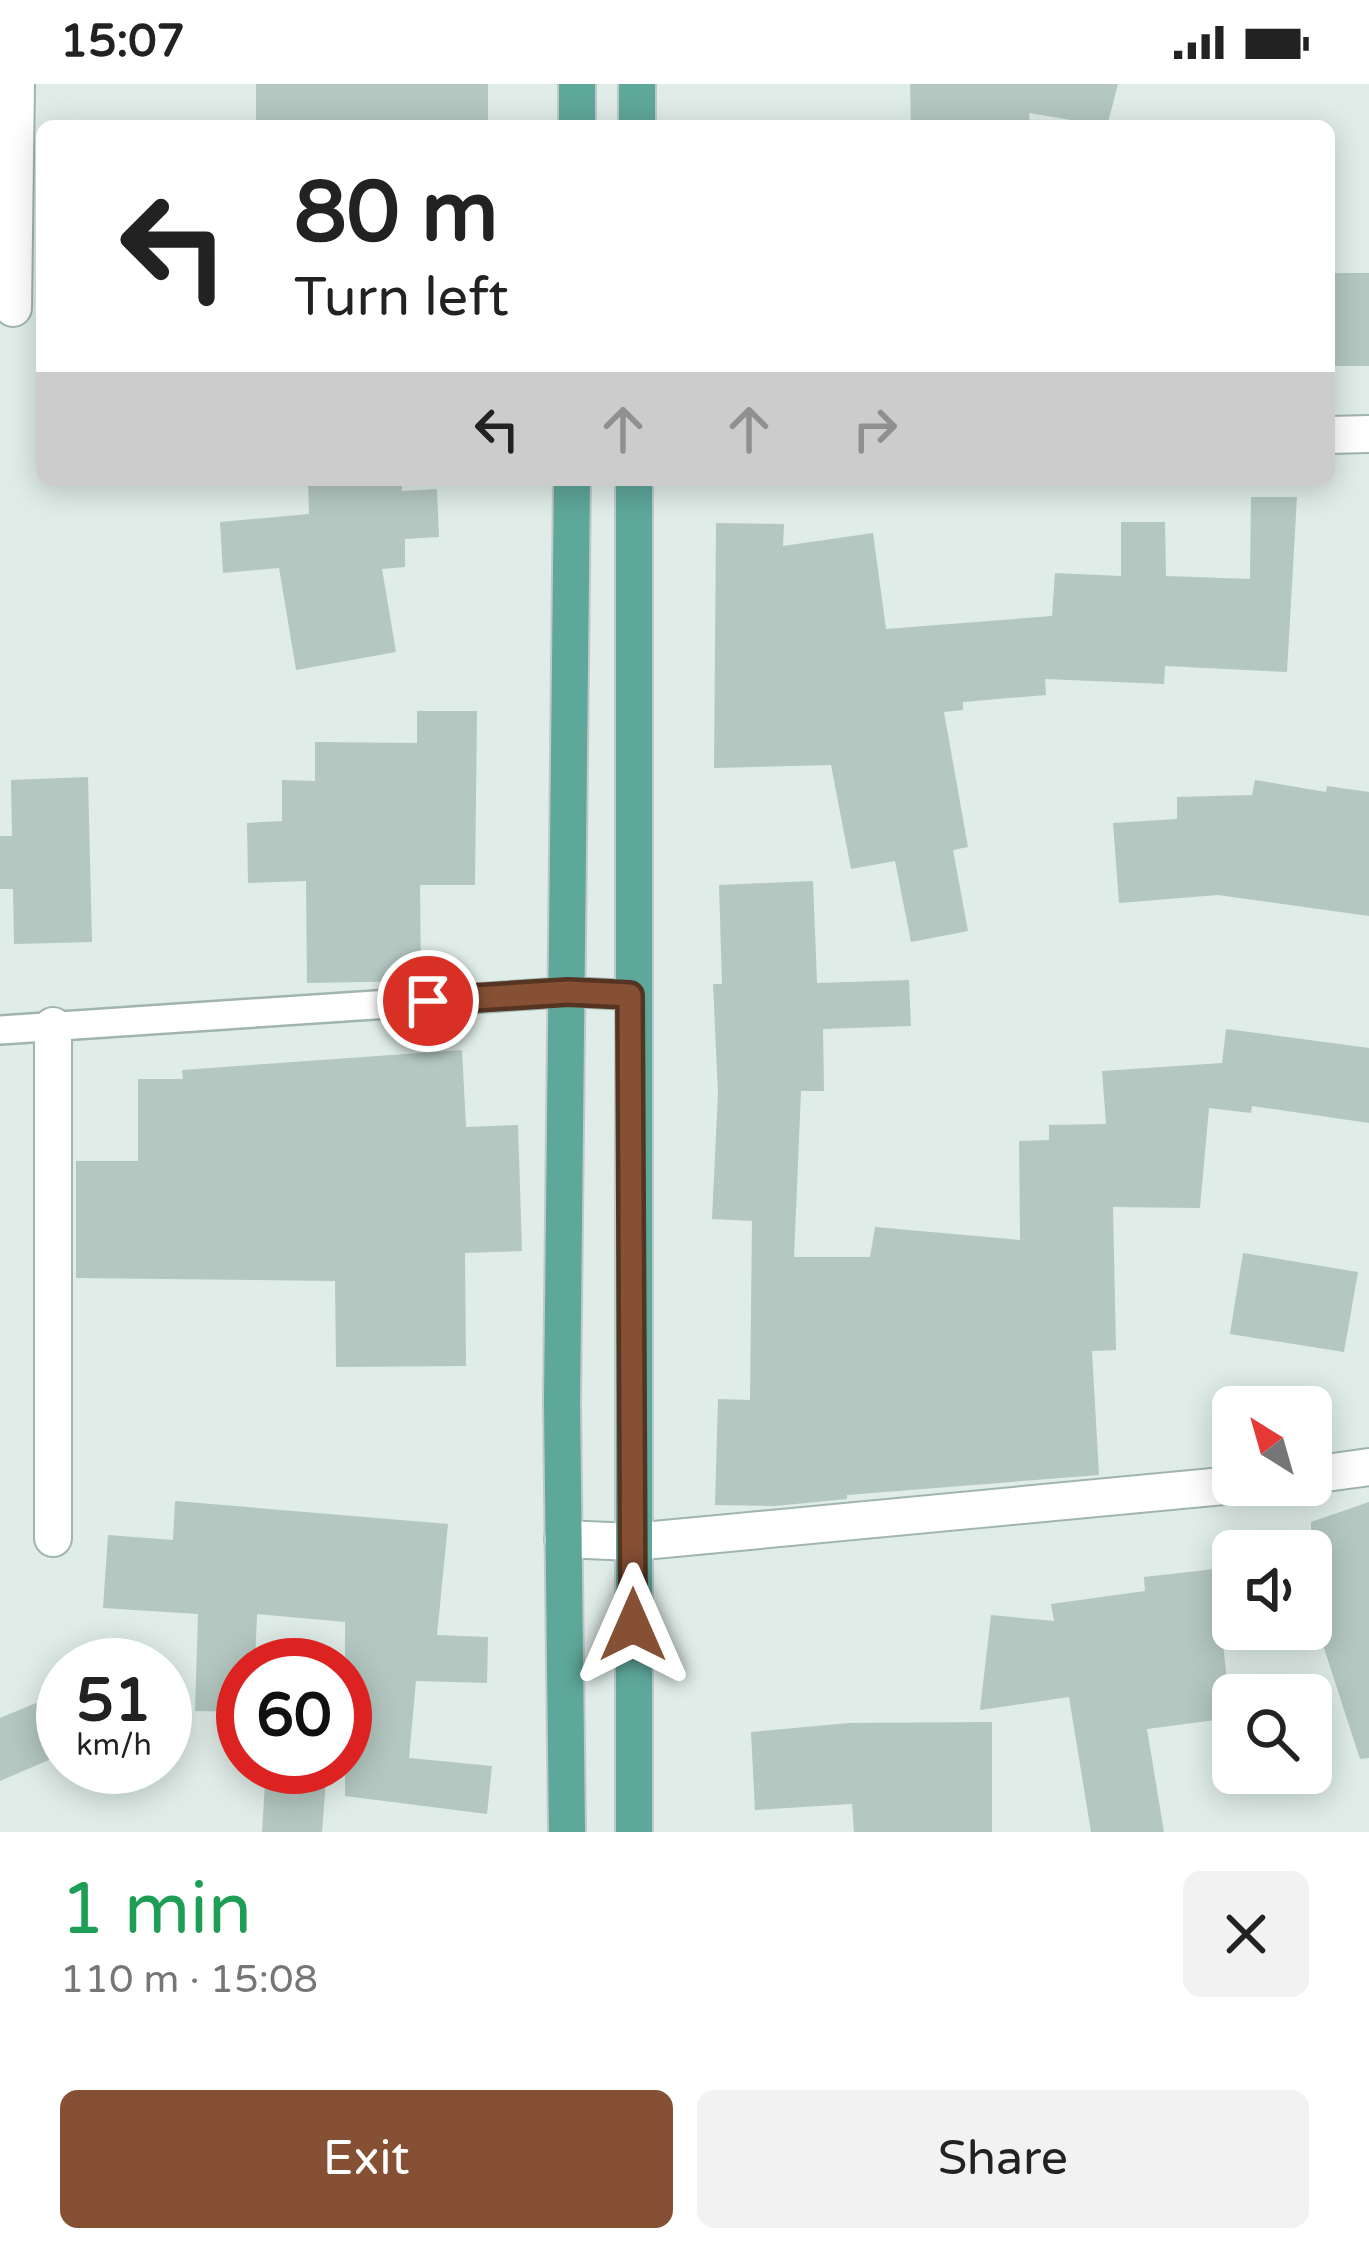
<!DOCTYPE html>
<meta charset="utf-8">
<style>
body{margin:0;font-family:"Varela Round",sans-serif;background:#f2f2f2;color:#222;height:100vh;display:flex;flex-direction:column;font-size:45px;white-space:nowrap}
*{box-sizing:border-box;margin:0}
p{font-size:39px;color:#767676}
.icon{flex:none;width:66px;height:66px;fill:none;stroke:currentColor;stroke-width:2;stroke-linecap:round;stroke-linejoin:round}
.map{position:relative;height:1748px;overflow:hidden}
.details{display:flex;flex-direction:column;background:#fff;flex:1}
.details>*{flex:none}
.banner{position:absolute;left:36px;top:36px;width:1299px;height:366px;border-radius:18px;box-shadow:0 6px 30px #0003;background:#fff;color:#222;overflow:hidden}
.needle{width:78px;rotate:323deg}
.tools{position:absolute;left:1212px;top:1302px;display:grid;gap:24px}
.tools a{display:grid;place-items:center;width:120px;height:120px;border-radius:18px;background:#fff;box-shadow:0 6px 30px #0003;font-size:60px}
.speed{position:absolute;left:36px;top:1554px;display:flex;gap:24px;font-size:60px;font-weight:700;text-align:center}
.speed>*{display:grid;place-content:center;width:156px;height:156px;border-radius:50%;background:#fff;box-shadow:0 6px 30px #0003;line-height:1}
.speed small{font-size:30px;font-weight:400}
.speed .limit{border:18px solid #d22;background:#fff;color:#111}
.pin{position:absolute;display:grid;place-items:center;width:102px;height:102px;color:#fff;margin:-51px;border:6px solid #fff;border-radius:50%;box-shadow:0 3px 12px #0007}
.me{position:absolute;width:132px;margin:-66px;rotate:0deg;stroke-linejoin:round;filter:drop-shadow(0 0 9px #0008)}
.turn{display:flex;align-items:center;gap:42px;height:252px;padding:0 60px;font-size:54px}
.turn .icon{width:156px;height:156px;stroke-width:2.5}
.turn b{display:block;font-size:84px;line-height:102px}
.lanes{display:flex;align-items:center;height:114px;padding:0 60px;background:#0003;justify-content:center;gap:60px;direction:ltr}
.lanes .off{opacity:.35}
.round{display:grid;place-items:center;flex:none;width:126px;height:126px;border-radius:18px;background:#f2f2f2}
.headline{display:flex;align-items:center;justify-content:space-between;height:204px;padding:0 60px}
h1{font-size:72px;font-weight:600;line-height:90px;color:#1e9e55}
.action{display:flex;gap:24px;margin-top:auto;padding:24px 60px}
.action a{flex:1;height:138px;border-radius:18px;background:#855034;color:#fff;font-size:48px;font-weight:600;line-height:138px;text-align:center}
.action a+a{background:#f2f2f2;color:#222}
.status{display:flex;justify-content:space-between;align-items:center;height:84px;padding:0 60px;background:#fff;direction:ltr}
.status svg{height:33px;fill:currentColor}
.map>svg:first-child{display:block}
.building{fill:#b4c7c1}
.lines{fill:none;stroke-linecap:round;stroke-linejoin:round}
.service-casing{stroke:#a1b4af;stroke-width:32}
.minor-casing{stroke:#a1b4af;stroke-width:40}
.primary-casing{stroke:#c0c9c8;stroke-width:40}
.service{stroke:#fff;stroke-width:27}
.minor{stroke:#fff;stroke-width:36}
.primary{stroke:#5ea79b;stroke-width:36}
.route-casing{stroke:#563422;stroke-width:30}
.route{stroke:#855034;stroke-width:21}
</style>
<div class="status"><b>15:07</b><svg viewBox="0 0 49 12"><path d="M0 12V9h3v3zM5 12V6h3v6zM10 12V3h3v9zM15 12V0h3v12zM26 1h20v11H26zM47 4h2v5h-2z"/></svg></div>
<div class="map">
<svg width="1369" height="1748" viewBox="0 0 1369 1748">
<rect width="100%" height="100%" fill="#dfece7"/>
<g class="building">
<rect x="256" y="0" width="232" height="42"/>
<polygon points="910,0 1118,0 1107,42 1029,29 1030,42 911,42"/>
<rect x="1329" y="189" width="40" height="93"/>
<polygon points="308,396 402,396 402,407 437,405 439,453 405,455 405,483 382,485 396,568 296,586 279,484 223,489 220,438 309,430"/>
<polygon points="1251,413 1297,413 1287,588 1165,582 1164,600 1045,595 1046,611 963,618 963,626 944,628 968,763 953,766 968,847 911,858 895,777 851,785 831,681 714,684 716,439 784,440 783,462 873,449 886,545 1052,532 1055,489 1121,492 1121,438 1165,438 1166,492 1250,495"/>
<polygon points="417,627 477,627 475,801 420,801 421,897 307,899 306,797 248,799 247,739 282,737 282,696 315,697 315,658 417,659"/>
<polygon points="88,693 92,858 14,860 13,805 0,805 0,752 12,752 11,696"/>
<polygon points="1255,696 1326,708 1327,702 1369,708 1369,832 1218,811 1119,819 1113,739 1177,735 1177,713 1252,711"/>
<polygon points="813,797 817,899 909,896 911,942 823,945 824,1007 801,1007 794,1173 870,1173 875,1143 1020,1156 1019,1057 1049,1056 1049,1041 1106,1040 1102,987 1222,979 1226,945 1369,964 1369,1039 1252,1022 1251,1029 1209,1024 1200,1124 1113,1123 1116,1266 1092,1267 1099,1391 847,1411 847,1415 775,1422 715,1421 718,1315 750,1316 752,1137 712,1135 718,1009 713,900 722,900 719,801"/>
<polygon points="462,966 466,1043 518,1041 522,1167 465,1169 466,1282 336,1283 335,1197 76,1194 76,1077 138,1077 138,995 183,995 182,986"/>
<polygon points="1243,1169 1358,1188 1344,1268 1230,1250"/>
<polygon points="175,1417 448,1440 437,1551 488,1553 487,1599 416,1597 409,1674 492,1682 487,1730 345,1712 345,1538 257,1530 255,1581 243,1581 243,1628 195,1627 198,1530 103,1524 108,1451 173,1456"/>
<polygon points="1369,1418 1369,1674 1360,1675 1311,1524 1311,1438"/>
<polygon points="1215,1485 1231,1634 1147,1645 1164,1748 1091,1748 1069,1613 980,1626 991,1531 1054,1537 1051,1520 1145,1507 1144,1493"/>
<polygon points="36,1619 58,1672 0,1697 0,1634"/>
<polygon points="992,1638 992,1748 854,1748 852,1720 755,1726 751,1648 849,1639"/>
<polygon points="266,1683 327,1683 322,1748 262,1748"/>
</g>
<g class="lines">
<g class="service-casing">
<polyline id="service" points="0,946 569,908 630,911"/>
</g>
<g class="minor-casing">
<g id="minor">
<polyline points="13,224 16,0"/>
<polyline points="1329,351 1369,350"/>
<polyline points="1311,1391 1369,1383"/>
<polyline points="53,1454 53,942"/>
<polyline points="563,1455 633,1458 1234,1401"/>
</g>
</g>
<g class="primary-casing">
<g id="primary">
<polyline points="577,42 577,0"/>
<polyline points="637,42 637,0"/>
<polyline points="634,396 634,1748"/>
<polyline points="567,1748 562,1318 572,396"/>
</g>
</g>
<use href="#service" class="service"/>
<use href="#minor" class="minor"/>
<use href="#primary" class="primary"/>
</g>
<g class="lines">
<g class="route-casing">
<polyline id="route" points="428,917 568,908 630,911 633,1541"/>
</g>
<use href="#route" class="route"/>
</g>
</svg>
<div class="tools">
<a><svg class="needle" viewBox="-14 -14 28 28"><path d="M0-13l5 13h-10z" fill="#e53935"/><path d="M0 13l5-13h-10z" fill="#767676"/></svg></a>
<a><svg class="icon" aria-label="sound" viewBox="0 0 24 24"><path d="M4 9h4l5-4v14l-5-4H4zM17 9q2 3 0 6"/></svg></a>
<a><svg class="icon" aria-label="search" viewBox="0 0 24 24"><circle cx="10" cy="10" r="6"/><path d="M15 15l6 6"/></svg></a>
</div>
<div class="speed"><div>51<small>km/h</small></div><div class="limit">60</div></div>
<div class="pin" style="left:428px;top:917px;background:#d93025"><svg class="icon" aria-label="arrive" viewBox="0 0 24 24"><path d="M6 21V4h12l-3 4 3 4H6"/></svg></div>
<svg class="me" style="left:633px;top:1541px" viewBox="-20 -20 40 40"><path d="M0-17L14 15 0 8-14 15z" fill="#855034" stroke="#fff" stroke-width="4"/></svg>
<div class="banner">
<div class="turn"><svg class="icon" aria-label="left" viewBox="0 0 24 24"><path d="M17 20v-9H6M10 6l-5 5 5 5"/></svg><div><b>80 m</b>Turn left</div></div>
<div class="lanes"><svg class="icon" aria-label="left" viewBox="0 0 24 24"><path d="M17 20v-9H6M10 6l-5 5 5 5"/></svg><svg class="icon off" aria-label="ahead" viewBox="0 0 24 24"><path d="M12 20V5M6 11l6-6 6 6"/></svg><svg class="icon off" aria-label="ahead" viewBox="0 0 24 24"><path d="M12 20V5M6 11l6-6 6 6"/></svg><svg class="icon off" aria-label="right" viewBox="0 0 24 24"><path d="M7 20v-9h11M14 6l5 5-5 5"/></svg></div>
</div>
</div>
<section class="details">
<div class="headline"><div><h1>1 min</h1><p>110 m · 15:08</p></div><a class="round"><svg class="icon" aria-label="close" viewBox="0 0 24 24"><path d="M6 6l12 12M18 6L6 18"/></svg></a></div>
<div class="action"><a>Exit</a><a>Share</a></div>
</section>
